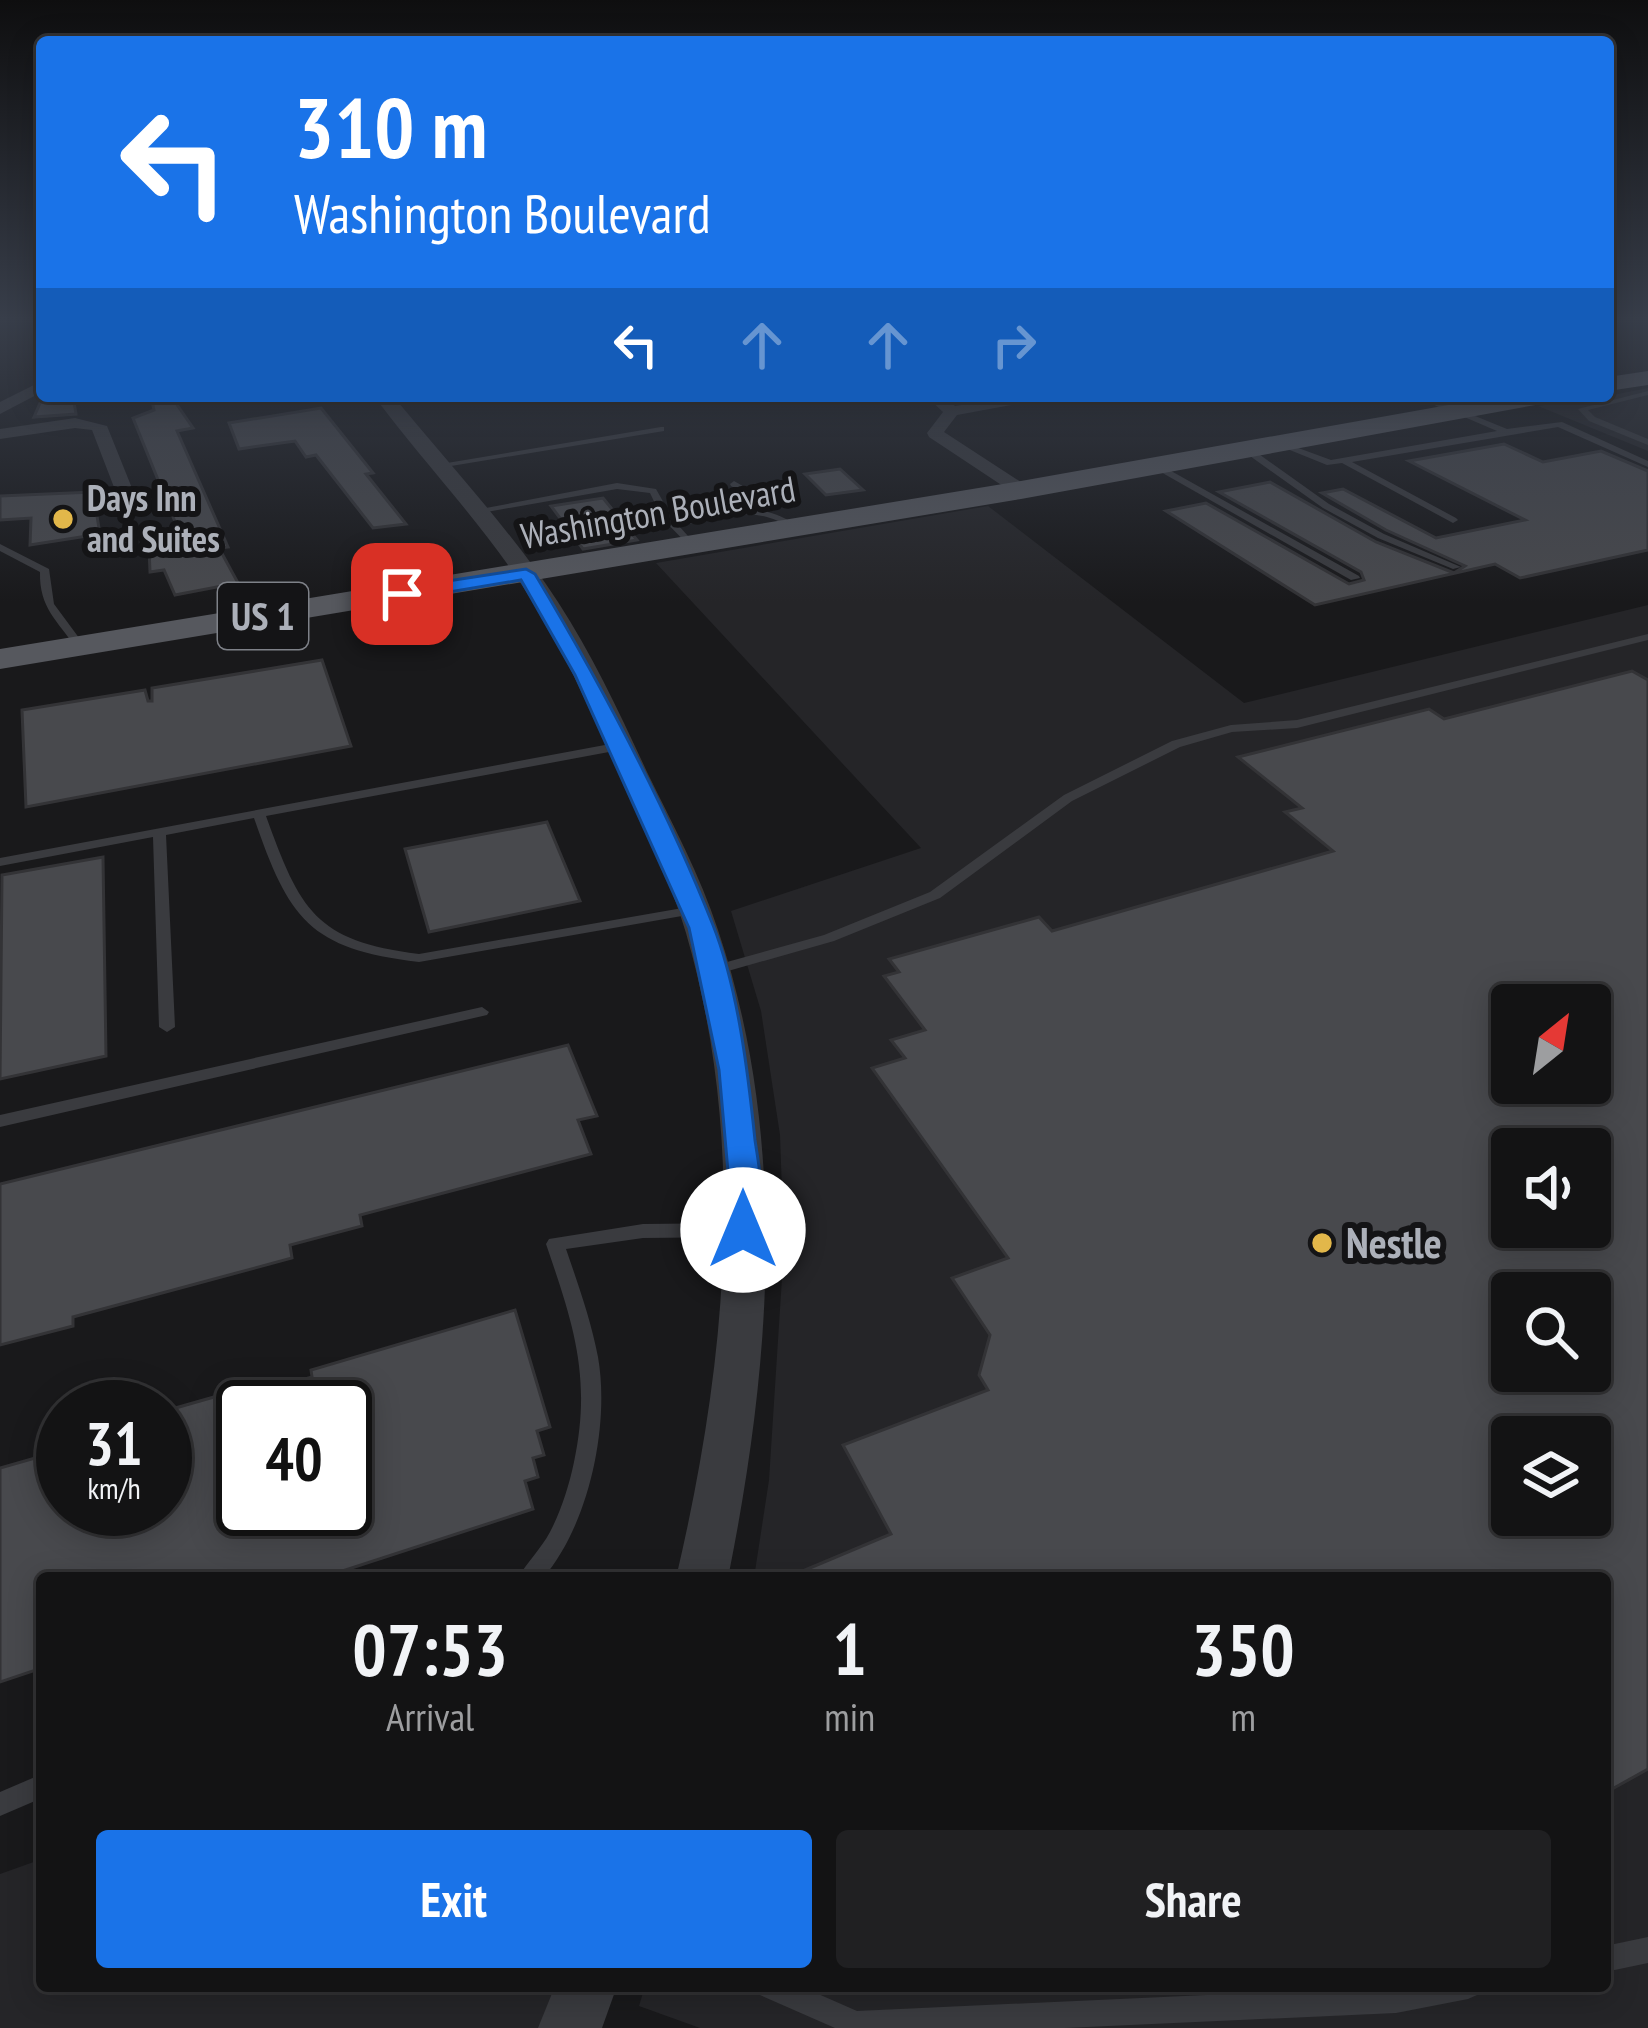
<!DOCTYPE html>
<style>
body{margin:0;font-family:"PT Sans Narrow",sans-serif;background:#202022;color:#f1f3f6;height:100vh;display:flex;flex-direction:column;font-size:45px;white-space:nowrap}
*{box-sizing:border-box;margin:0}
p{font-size:39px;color:#9d9ea0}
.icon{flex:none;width:66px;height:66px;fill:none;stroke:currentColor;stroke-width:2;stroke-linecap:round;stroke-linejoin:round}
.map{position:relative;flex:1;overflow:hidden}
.sheet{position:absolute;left:36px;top:1572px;width:1575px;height:420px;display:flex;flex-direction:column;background:#131314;border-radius:12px;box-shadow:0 6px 30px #0003,0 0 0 3px #323234}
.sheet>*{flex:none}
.banner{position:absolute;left:36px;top:36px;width:1578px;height:366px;border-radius:12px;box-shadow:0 6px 30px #0003,0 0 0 3px #323234;background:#1a73e8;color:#fff;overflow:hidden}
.needle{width:78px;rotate:30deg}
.tools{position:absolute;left:1491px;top:984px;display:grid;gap:24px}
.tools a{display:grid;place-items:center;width:120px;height:120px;border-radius:12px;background:#131314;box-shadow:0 6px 30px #0003,0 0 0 3px #323234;font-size:60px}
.speed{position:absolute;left:36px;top:1380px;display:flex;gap:24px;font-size:60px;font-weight:700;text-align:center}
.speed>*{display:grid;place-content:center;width:156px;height:156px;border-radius:50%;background:#131314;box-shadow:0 6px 30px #0003,0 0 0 3px #323234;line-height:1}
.speed small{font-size:30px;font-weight:400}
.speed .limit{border:6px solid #111;border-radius:18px;background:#fff;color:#111}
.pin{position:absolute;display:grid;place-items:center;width:102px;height:102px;color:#fff;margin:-51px;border-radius:24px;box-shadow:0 6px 18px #0006}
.me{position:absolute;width:132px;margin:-66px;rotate:0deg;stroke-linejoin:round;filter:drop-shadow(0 0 9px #0008)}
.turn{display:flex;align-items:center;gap:42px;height:252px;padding:0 60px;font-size:54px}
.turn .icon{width:156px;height:156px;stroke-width:2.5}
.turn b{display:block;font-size:84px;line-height:102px}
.lanes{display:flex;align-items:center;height:114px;padding:0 60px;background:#0003;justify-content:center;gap:60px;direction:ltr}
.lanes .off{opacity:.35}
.eta{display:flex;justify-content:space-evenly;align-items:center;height:204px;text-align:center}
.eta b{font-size:72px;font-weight:600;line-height:84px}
.action{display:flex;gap:24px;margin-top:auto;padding:24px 60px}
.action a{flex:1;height:138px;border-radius:12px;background:#1a73e8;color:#fff;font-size:48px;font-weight:600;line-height:138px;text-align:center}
.action a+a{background:#202022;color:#f1f3f6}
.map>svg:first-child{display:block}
.built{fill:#252528;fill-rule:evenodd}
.building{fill:#48494d;stroke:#333336;stroke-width:3;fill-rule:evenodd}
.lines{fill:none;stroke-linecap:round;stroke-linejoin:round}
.service{fill:#3a3b3f;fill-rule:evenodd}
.minor{fill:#3a3b3f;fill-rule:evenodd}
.tertiary{fill:#3a3b3f;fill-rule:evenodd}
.primary{fill:#56585e;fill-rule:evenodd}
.route{fill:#1a73e8;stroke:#114b97;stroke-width:3}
.poi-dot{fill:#e2b74a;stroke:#141416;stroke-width:4.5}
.labels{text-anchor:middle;stroke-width:12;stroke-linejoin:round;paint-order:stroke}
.far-poi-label{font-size:36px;font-weight:bold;fill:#acb0b9;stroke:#141416;text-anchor:start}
.far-street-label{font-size:36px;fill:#acb0b9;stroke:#141416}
.shield{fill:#141416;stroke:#7e8188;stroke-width:3}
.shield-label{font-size:39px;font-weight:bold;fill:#acb0b9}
.poi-label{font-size:42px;font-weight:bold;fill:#acb0b9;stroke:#141416;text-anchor:start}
</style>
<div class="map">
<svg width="1648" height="2028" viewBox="0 0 1648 2028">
<rect width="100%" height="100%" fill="#19191b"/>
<g class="built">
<polygon points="1648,388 1648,451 1538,406 1608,396"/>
<path d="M988,506L1244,703L1648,605V2028H700L639,2006L645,1986H1605V1578H754L769,1480L784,1247L780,1135L761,1011L731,911L921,848L656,563ZM1512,1005H1590V1083H1512ZM1512,1149H1590V1227H1512ZM1512,1293H1590V1371H1512ZM1512,1437H1590V1515H1512Z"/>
<polygon points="42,1859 42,1986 576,1986 563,2028 0,2028 0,1874"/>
</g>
<g class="building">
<polygon points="43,396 73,396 76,414 34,417"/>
<polygon points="151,396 171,396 193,428 177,431 228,547 219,548 238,583 175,595 164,570 150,572 149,548 184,544 133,418 154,410"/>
<polygon points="321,408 373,473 366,474 406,524 373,528 316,455 306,457 295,441 239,449 229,423"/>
<polygon points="1504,444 1543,462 1601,451 1648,471 1648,550 1520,578 1495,564 1315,605 1166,511 1206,503 1349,584 1364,580 1361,572 1219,492 1270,482 1376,542 1454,573 1465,566 1386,530 1322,493 1343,489 1436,538 1525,520 1409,461"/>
<polygon points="840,469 863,490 826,495 805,474"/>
<polygon points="93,492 100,534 30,545 31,518 0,520 0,496"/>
<polygon points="603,498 637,540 583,549 551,506"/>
<polygon points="322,660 351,746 26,807 22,710 145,690 148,701 152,701 152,688"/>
<path d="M1632,671L1648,680V1769L1605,1793V1578H786L891,1534L843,1445L988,1390L979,1375L990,1335L952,1278L1008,1258L872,1068L905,1058L891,1040L925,1030L884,976L899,972L889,959L1039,917L1052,931L1333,851L1285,812L1302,808L1238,757L1429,709L1444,719ZM1512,1005H1590V1083H1512ZM1512,1149H1590V1227H1512ZM1512,1293H1590V1371H1512ZM1512,1437H1590V1515H1512Z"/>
<polygon points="547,822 580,901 429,932 405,849"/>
<polygon points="103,857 106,1056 0,1079 2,875"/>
<polygon points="568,1045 597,1116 578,1120 591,1154 360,1215 362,1226 290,1245 292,1258 73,1317 73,1326 0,1345 0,1184"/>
<path d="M515,1310L550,1427L537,1431L544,1455L533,1458L538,1477L525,1481L533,1509L321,1578H42V1668L0,1682V1468L63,1450V1509H165V1411L235,1391L236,1399L312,1377L311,1370ZM243,1407H345V1509H243Z"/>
</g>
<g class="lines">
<g class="service">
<polygon points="1648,391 1648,395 1588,410 1595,417 1648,439 1648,445 1589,421 1578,409"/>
<polygon points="1458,409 1507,429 1562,422 1648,461 1648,467 1558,427 1352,462 1456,518 1458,520 1453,523 1342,463 1327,465 1275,444 1282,442 1331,460 1497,431 1455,413 1454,411"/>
<polygon points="661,427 664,427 664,431 439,468 435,465"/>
<polygon points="1243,447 1249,447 1329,504 1384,534 1461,567 1453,569 1378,538 1323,508 1243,451"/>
<polygon points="1155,462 1359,576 1360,578 1351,580 1152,467 1151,465"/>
<path d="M734,481L755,493L747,509C767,510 782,515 797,526V530C787,528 781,521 770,518C741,508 708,520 679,526L697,546L692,549L662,518L650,493L617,489L475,514L470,511L617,483L656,489L674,521L738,509L745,494L731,486L730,484Z"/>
<path d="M0,544L49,569L54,604L85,646L84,648H76C58,621 39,608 40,572L0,551Z"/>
<polygon points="1648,634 1648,640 1297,728 1232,732 1180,747 1072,801 940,898 834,941 714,975 707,970 709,967 824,935 930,892 1064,795 1172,741 1231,725 1297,720"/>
<path d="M621,742L627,746L625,749L266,816C300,910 315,941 419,954L694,906L701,910L699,913L419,962C309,949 289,919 254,818L166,835L175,1027L167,1032L159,1027L153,837L0,866V858Z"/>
<polygon points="482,1007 489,1012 487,1015 0,1127 0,1115"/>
<path d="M740,1223L746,1225L749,1230L746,1235L740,1237L643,1238L566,1249C578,1284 591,1320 598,1357C610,1425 589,1525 543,1578H518C527,1562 541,1549 550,1532C561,1511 569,1486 574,1462C592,1377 573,1323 546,1244L549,1239L643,1224Z"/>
<polygon points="42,1774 42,1798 0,1816 0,1792"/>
<polygon points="1648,1937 1648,1963 1605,1972 1605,1946"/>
<polygon points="756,1986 800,1986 857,2011 1400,1986 1481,1986 1477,1995 1468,1999 1396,2013 1065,2028 835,2028 760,1995"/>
</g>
<g class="minor">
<polygon points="42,381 42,392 0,414 0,402"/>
<polygon points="926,396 944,396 955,406 1020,396 1060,396 957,415 944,432 1027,486 1027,494 1015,494 929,437 927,433 943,412"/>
<polygon points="1417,396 1438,396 1466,411 1452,414"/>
<polygon points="75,418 107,426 140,508 137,512 122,508 92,430 75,428 0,439 0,429"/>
</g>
<g class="tertiary">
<path d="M374,396H393C449,464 510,529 558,602C593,656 620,714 647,772C672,823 700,875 718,930C789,1141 771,1364 728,1578H676C726,1365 748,1146 686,933C670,878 643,826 619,774C593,717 568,658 534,604C488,529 426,466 374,396Z"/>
<polygon points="555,1986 617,1986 602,2028 538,2028"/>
</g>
<g class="primary">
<polygon points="1648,371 1648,385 1608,391 1608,377"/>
<polygon points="1499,396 1554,396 1541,404 1021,499 0,669 0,649 1021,481"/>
</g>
</g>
<linearGradient id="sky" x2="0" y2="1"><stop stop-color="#0e0e0f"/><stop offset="0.53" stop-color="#383e4a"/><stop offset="1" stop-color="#383e4a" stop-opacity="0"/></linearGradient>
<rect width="1648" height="602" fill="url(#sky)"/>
<path class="route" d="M526,569L535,574C602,686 665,804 713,925C738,988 748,1072 755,1140C759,1168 769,1213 754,1239H732L727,1230L729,1183L719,1070L689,928L575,675L521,580L402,600L392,594L402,588Z"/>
<g class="poi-dot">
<circle cx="63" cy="519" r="12"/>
<circle cx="1322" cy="1243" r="12"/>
</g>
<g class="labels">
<g class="far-poi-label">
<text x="87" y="511">Days Inn<tspan x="87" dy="41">and Suites</tspan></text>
</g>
<g class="far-street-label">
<text transform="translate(658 512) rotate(-10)" y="13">Washington Boulevard</text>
</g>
<rect class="shield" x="218" y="583" width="90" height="66" rx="9"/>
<g class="shield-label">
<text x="263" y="630">US 1</text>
</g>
<g class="poi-label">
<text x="1346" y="1258">Nestle</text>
</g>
</g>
</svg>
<div class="tools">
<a><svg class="needle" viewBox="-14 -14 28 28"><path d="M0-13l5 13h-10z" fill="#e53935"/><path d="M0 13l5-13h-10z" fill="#9d9ea0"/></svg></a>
<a><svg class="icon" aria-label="sound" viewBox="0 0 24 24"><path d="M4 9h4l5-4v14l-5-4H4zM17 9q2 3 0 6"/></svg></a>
<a><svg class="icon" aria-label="search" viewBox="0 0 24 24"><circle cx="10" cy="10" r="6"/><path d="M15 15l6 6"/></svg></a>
<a><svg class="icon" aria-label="layers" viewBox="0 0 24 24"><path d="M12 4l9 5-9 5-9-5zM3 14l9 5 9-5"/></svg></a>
</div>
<div class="speed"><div>31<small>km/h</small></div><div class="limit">40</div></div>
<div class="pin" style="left:402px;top:594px;background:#d93025"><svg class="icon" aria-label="arrive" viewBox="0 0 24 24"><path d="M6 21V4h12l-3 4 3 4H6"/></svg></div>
<svg class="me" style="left:743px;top:1230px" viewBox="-20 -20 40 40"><circle r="19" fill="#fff"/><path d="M0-13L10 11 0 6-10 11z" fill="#1a73e8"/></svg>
<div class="banner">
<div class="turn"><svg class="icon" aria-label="left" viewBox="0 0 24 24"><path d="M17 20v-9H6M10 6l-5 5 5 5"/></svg><div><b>310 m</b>Washington Boulevard</div></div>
<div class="lanes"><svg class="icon" aria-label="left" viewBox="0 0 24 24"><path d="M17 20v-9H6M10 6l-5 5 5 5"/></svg><svg class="icon off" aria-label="ahead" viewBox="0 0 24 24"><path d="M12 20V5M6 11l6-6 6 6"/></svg><svg class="icon off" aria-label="ahead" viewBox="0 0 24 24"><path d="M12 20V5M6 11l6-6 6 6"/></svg><svg class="icon off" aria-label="right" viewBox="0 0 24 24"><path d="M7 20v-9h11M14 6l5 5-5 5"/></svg></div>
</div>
<section class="sheet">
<div class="eta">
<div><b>07:53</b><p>Arrival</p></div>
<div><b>1</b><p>min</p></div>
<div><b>350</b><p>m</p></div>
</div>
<div class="action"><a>Exit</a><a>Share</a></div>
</section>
</div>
